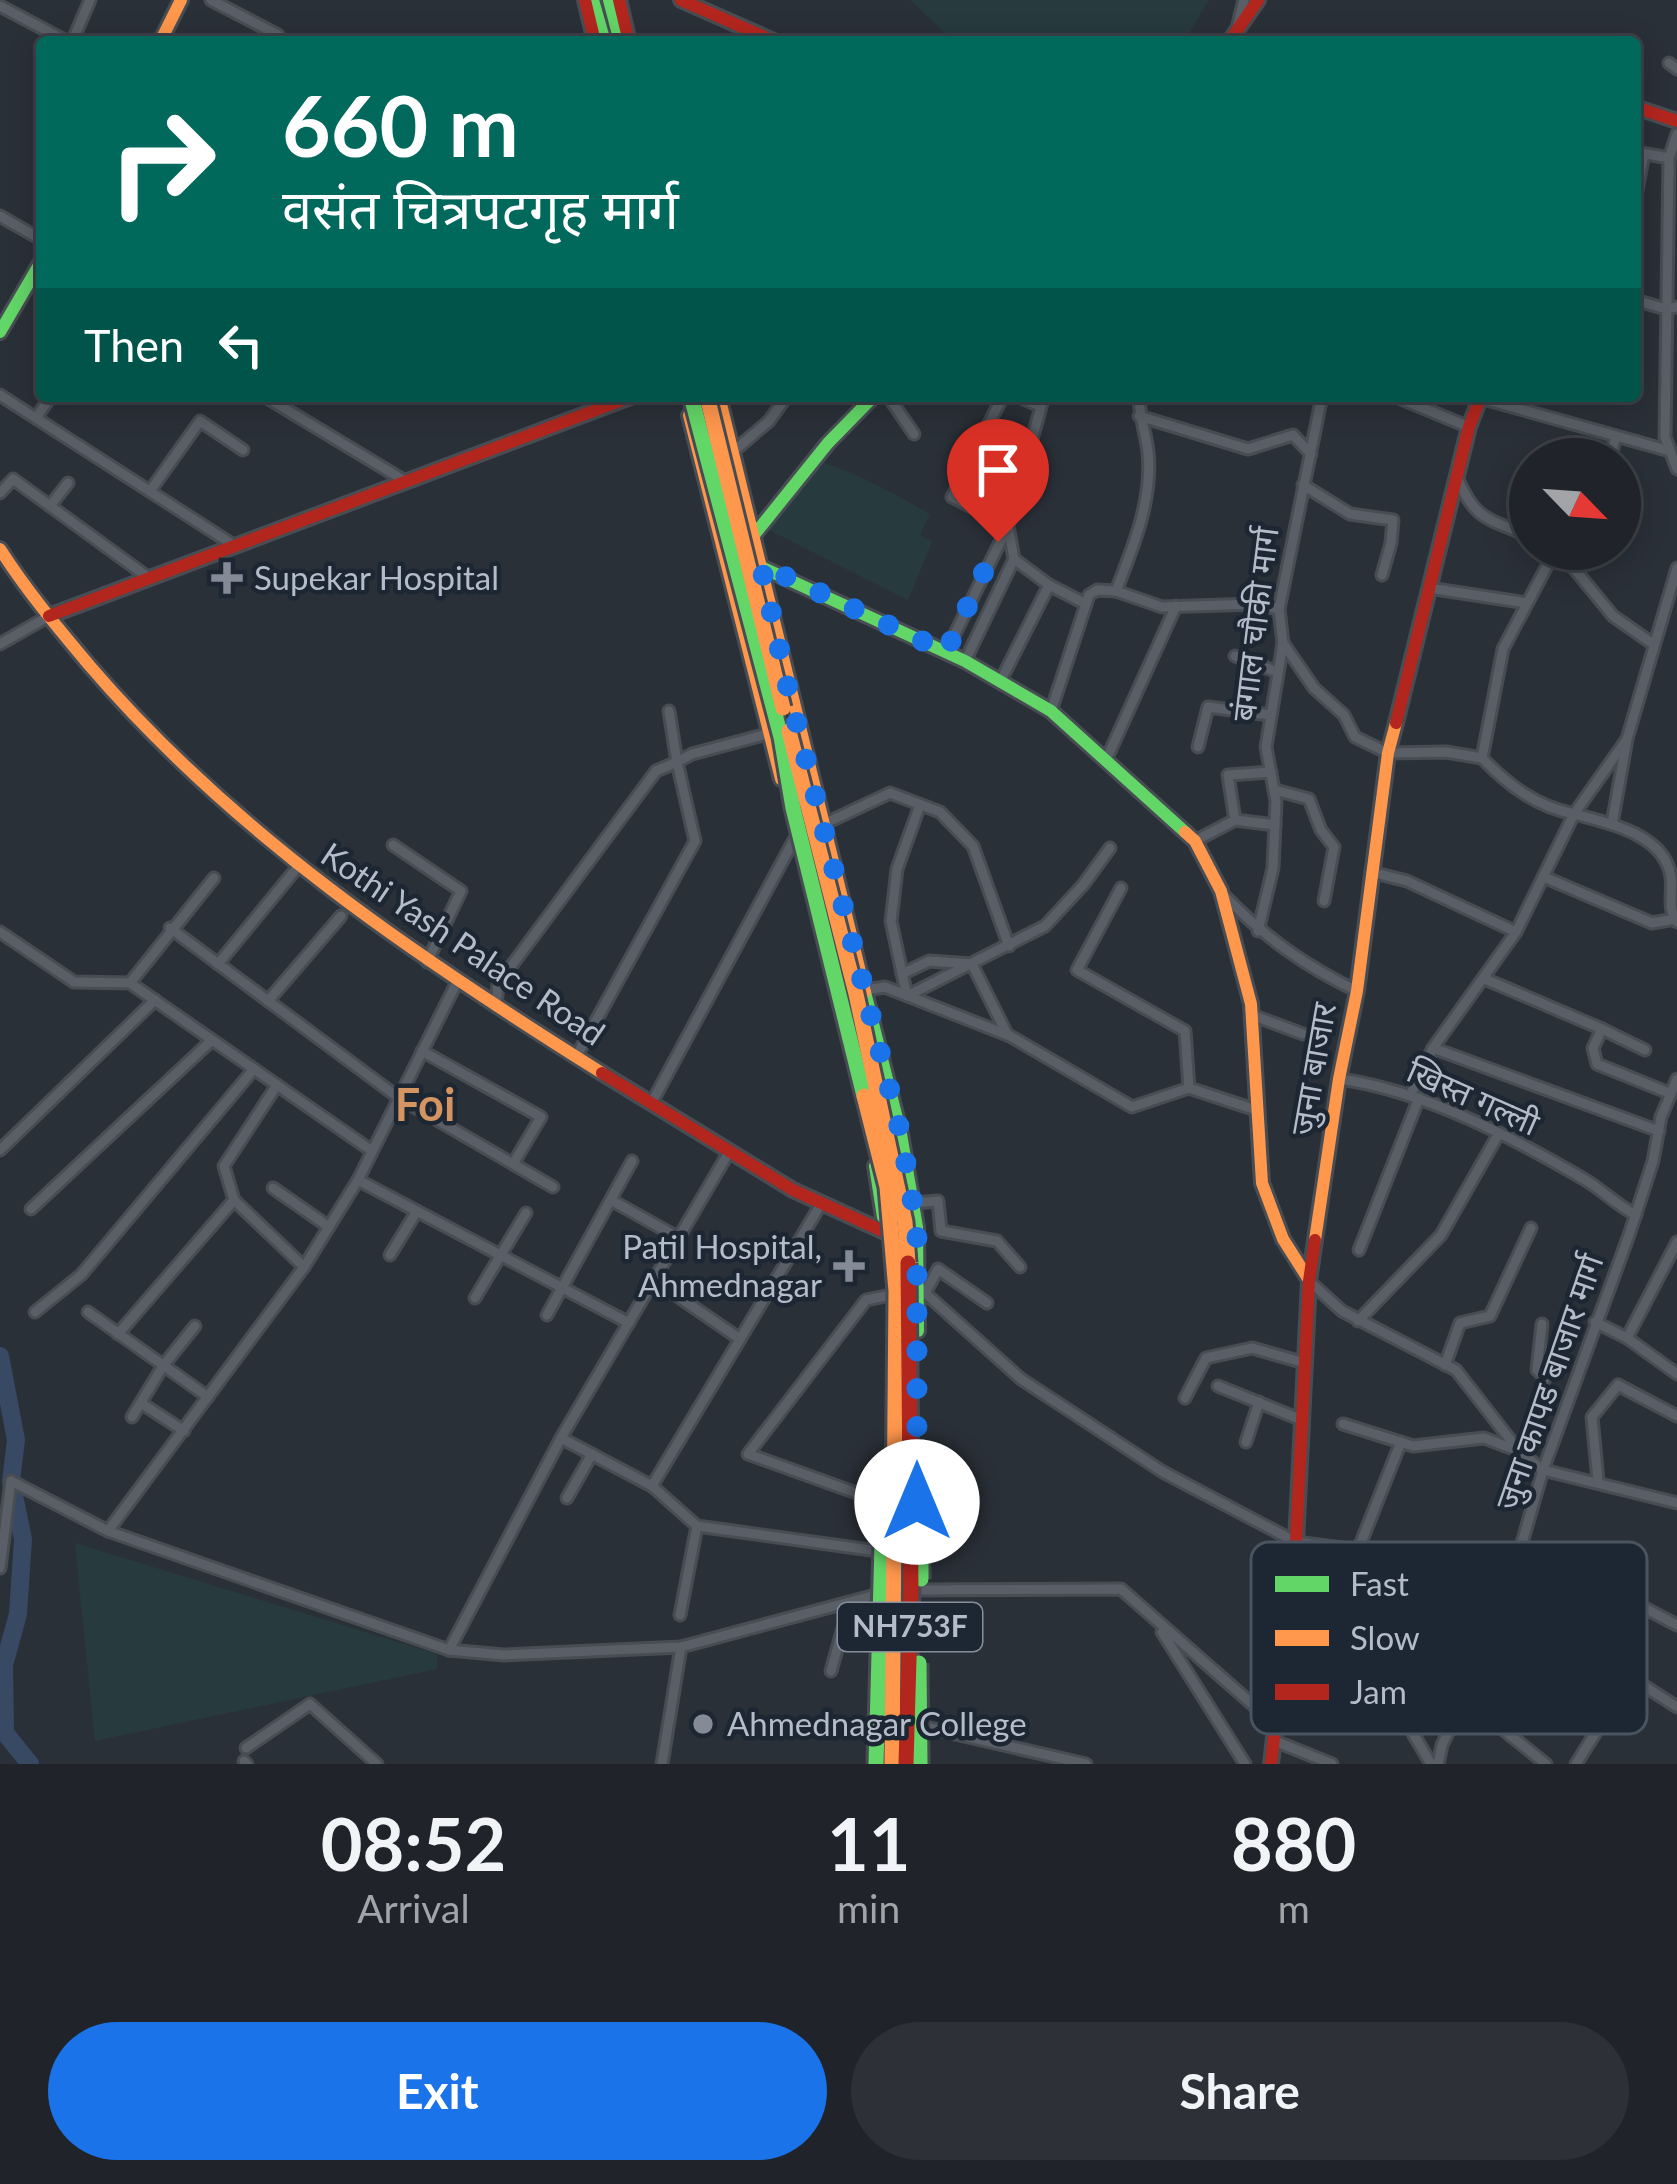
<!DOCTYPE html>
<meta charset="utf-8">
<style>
body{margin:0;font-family:Lato,"Noto Sans Devanagari",sans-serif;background:#2d3036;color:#f1f3f6;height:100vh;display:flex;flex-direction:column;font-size:45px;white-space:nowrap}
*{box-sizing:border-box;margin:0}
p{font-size:39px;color:#a2a4a8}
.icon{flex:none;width:66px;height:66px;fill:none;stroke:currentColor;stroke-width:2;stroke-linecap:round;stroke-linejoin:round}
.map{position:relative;height:1764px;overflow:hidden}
.side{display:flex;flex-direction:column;background:#20242a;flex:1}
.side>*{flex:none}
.top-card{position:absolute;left:36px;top:36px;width:1605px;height:366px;border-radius:12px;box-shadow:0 6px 30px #0003,0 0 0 3px #3d4147;background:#00695c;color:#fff;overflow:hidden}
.needle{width:78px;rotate:115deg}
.controls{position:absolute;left:1509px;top:438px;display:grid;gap:24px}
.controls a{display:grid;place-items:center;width:132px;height:132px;border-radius:50%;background:#20242a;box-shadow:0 6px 30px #0003,0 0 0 3px #3d4147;font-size:60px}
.pin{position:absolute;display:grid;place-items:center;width:102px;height:102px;color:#fff;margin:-123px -51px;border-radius:50% 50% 50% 0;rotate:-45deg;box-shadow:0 0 12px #0007}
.pin .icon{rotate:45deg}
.me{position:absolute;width:132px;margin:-66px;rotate:0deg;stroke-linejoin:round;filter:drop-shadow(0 0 9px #0008)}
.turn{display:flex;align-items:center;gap:42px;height:252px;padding:0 48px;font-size:54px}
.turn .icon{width:156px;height:156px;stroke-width:2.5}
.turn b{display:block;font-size:84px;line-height:102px}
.then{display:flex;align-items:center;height:114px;padding:0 48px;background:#0003;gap:24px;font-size:45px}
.eta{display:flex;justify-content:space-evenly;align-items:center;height:204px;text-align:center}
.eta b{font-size:72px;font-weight:700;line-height:84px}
.primary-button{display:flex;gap:24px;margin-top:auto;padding:24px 48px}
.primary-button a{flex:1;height:138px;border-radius:72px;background:#1a73e8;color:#fff;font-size:48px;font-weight:700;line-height:138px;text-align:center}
.primary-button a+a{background:#2d3036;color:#f1f3f6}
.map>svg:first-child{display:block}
.green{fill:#273a3e}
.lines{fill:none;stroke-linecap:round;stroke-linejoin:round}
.river{stroke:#384963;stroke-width:18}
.street-casing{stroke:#484c53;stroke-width:15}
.fast-casing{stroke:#484c53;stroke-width:18}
.slow-casing{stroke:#484c53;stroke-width:18}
.jam-casing{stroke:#484c53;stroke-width:18}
.street{stroke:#5a5e66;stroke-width:9}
.fast{stroke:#63d668;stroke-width:12}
.slow{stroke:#ff974d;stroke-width:12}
.jam{stroke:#b3261e;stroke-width:12}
.fast-bridge-casing{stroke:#474c53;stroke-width:21;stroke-linecap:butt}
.slow-bridge-casing{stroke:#474c53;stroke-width:21;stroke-linecap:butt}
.jam-bridge-casing{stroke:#474c53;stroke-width:21;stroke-linecap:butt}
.fast-bridge{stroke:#63d668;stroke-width:15}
.slow-bridge{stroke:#ff974d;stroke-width:15}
.jam-bridge{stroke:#b3261e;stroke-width:15}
.route{stroke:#1a73e8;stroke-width:21;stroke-dasharray:0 37.8}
.poi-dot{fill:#848b96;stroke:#1d2633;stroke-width:4.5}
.labels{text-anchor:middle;stroke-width:9;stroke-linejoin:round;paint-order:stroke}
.shield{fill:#1d2633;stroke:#878f9c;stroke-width:3}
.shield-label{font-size:30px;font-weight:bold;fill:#b4bcc9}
.poi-label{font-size:33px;fill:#b4bcc9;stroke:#1d2633;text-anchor:start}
.street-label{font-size:33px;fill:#b4bcc9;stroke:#1d2633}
.district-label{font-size:45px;font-weight:bold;fill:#d59563;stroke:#1d2633}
.key{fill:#1d2633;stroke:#4a5360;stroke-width:3}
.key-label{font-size:33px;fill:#b4bcc9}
</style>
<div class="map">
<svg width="1677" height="1764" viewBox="0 0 1677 1764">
<rect width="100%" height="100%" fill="#2a3038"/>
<g class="green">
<polygon points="910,0 1209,0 1184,42 955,42"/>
<path d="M825,463C862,476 895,494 930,514L920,535L932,542L908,600L765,528L799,487Z"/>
<polygon points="75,1543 437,1654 437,1669 95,1741"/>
</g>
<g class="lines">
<polyline class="river" points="0,1356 16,1440 11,1481 23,1539 18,1614 4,1665 5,1733 30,1764"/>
<g class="street-casing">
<g id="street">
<polyline points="211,0 278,35 282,42"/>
<polyline points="0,6 68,42"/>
<polyline points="1238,24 1244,0"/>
<polyline points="72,42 90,0"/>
<polyline points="1669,63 1677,69"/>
<polyline points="1677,134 1669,158 1665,437 1677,469"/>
<polyline points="1635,152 1669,158"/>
<polyline points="1635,200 1644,154"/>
<polyline points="0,216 42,240"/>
<polyline points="1635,300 1666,309 1677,307"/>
<polyline points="0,395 235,546"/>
<polyline points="264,396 405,481"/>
<polyline points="888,396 914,434"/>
<polyline points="1017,396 1040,406"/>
<polyline points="1044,396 1008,526 1014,559 1049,585 1086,604"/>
<polyline points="1394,396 1469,427"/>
<polyline points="1480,398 1670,451"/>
<polyline points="1139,416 1248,449 1293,435 1311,454"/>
<polyline points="36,418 51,396"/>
<polyline points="735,450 769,421 787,396"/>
<polyline points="1610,459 1616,436"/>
<path d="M1457,477C1475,521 1489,519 1530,536"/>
<polyline points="1303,485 1350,514 1393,520 1391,543 1382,575"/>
<polyline points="150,491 200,421 243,450"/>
<polyline points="0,493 13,479 149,578"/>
<polyline points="50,506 68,483"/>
<path d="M1556,549L1503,649L1482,758C1509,786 1536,806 1574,814L1627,739"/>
<polyline points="1558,549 1613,616 1653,644"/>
<polyline points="1429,588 1527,603"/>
<path d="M1116,591C1133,547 1153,500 1148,452C1146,433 1139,416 1139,396"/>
<polyline points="1283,643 1314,688 1344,715 1355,737 1388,753 1446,752 1482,758"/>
<polyline points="0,644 49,616"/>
<polyline points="946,652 1008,526 952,497 1003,396"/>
<polyline points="1235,656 1277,672"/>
<polyline points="965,661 1014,559"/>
<polyline points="1001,680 1049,585"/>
<polyline points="669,711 677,762 692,754 771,733"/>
<polyline points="1051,711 1089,595 1097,590 1116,591 1162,607 1254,604 1279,609"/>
<polyline points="1198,747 1208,707 1270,715"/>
<polyline points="1107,758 1176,606"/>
<polyline points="1275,790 1309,799 1321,830 1334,847 1324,901"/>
<polyline points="920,805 897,869 891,921 907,996 1045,926 1083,885 1110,848"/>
<polyline points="1235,820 1228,775 1271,772"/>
<polyline points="824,824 890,793 940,812 973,846 1009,946"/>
<polyline points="1612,824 1627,739 1677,568"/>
<polyline points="1195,841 1235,820 1275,825"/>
<polyline points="393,845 461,891 427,962"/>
<polyline points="1371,872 1407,881 1516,932"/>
<polyline points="1544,877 1652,923 1675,919"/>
<polyline points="1121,888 1077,970 1185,1031 1189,1088 1256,1110"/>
<path d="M1224,895C1264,937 1305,966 1357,991"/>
<polyline points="170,928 399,1098 553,1187"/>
<polyline points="1258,931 1273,868 1276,801 1266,747 1283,643 1279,609 1322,396"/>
<polyline points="0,932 74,982 130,983 372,1151"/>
<polyline points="218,964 296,869"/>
<polyline points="902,974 929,961 972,964 1007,1034"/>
<polyline points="1485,979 1602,1029 1593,1048 1597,1064 1669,1093"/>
<polyline points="130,983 214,878"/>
<polyline points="865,990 885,987 1010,1036 1132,1107 1189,1088"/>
<polyline points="268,1001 341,916"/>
<polyline points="496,1007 498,984 656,771 677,762 695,841 576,1057"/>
<polyline points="1252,1015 1303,1034"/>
<polyline points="1602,1029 1645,1050"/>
<polyline points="1433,1048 1659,1131"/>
<polyline points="422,1051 541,1117 513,1164"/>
<path d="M1339,1079C1422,1090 1510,1136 1582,1178C1602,1189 1613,1203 1636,1215"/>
<polyline points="277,1085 224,1166 234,1200 304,1267"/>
<path d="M1411,1094L1433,1048L1516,932L1574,814C1610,823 1665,835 1671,877C1673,895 1667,907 1677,922"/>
<polyline points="651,1104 794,840"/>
<polyline points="0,1150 155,1000"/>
<polyline points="358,1180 629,1323"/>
<polyline points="273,1188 329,1227"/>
<polyline points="611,1200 679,1238"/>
<polyline points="913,1203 938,1201 941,1231 997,1241 1020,1267"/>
<polyline points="31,1209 212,1040"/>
<polyline points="1359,1250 1419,1098"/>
<polyline points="390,1255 417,1211"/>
<polyline points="654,1280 740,1339"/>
<polyline points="1309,1281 1342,1311 1456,1370 1519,1451 1543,1470 1677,1503"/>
<polyline points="913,1293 925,1293 1021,1379 1163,1472 1296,1542 1358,1550 1501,1594 1677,1707"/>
<polyline points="925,1293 938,1269 987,1303"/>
<polyline points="475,1298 526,1213"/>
<polyline points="35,1312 81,1275 254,1069"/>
<polyline points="88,1312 208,1397"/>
<polyline points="547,1315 632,1161"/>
<polyline points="1358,1321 1441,1235 1498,1135"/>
<polyline points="1595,1322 1627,1338 1677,1374"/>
<polyline points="118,1334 234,1200"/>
<polyline points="1627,1338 1677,1242"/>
<polyline points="1445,1365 1460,1323 1490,1316 1531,1228"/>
<polyline points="1218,1386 1302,1420"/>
<polyline points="1185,1398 1206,1358 1252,1348 1305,1363"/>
<polyline points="141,1403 184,1431"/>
<polyline points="132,1417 163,1366 195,1326"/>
<polyline points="1343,1424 1413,1446 1484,1438 1519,1451 1545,1378 1537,1370 1542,1324"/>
<polyline points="561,1438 652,1486 697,1526 885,1552"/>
<polyline points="1246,1442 1259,1402"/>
<polyline points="11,1481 108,1531 449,1650 504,1655 681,1647 883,1593"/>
<polyline points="1598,1481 1592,1417 1618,1385 1677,1416"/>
<polyline points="652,1486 821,1204"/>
<polyline points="567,1498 592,1454"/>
<polyline points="887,1504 748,1454 866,1300 896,1294"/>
<polyline points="108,1531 304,1267 358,1180 457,982"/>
<polyline points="1358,1550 1401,1442"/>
<polyline points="0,1568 11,1481"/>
<polyline points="1574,1571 1677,1625"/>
<polyline points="912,1590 1121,1589 1276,1725"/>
<polyline points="680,1615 697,1526"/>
<polyline points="1162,1632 1245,1764"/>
<polyline points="449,1650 561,1438 729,1152"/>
<polyline points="1489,1650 1597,1730"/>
<polyline points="1375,1669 1431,1764"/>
<polyline points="831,1671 850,1603"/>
<path d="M1282,1687C1300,1687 1322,1689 1340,1685C1394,1673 1422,1621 1442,1576"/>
<polyline points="1465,1699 1546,1764"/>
<polyline points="916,1725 1086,1764"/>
<polyline points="1511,1736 1543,1690"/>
<polyline points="1275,1741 1332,1764"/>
<polyline points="246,1748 310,1704 377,1764"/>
<polyline points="244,1761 247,1764"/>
<polyline points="662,1764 681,1647"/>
<polyline points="1438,1764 1442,1745 1501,1623 1501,1594 1520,1550 1543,1470 1629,1235 1653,1161 1661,1117 1677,1079"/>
<polyline points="1576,1764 1631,1676"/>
</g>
</g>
<g class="fast-casing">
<g id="fast">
<polyline points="593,0 605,42"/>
<polyline points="609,0 620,42"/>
<polyline points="0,332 42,260"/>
<polyline points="750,540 828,443 874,396"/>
<polyline points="759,566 965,661 1051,711 1185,832"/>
<polyline points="865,992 901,1134 917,1227 918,1331"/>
<polyline points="875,1166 883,1217"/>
</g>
</g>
<g class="slow-casing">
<g id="slow">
<polyline points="160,42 181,0"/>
<polyline points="719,396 865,992"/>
<polyline points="689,415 781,779"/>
<path d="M0,549C26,590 58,628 89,665C234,834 415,956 602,1073"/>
<polyline points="1185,832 1195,841 1221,891 1251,1004 1262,1183 1283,1239 1309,1280"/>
<polyline points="1315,1240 1339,1079 1357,991 1388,753 1396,723"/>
</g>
</g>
<g class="jam-casing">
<g id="jam">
<polyline points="585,0 595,42"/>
<polyline points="619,0 629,42"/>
<polyline points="681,0 776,42"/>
<polyline points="1229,42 1258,0"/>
<polyline points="1635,107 1677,121"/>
<polyline points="49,616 633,396"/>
<polyline points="1396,723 1469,427 1481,396"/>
<polyline points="602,1073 793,1190 898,1238"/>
<polyline points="1271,1764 1296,1542 1309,1281 1315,1240"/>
</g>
</g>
<use href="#street" class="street"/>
<use href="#fast" class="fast"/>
<use href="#slow" class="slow"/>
<use href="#jam" class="jam"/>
<g class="fast-bridge-casing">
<g id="fast-bridge">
<polyline points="691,396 781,737 793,808 864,1096"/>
<polyline points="913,1492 921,1505 921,1579"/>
<polyline points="919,1663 920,1764"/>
<polyline points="876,1764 883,1508 894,1491"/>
</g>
</g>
<g class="slow-bridge-casing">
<g id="slow-bridge">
<polyline points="707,396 783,708"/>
<polyline points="789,731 856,994 905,1222 908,1263"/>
<polyline points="864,1096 887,1187 896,1291 892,1764"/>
</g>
</g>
<g class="jam-bridge-casing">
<polyline id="jam-bridge" points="906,1764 911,1589 908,1263"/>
</g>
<use href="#fast-bridge" class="fast-bridge"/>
<use href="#slow-bridge" class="slow-bridge"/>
<use href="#jam-bridge" class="jam-bridge"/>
</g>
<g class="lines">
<polyline class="route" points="917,1502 917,1228 901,1134 788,688 761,565 946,652 998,542"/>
</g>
<g class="poi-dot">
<path d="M221 560h12v12h12v12h-12v12h-12v-12h-12v-12h12z"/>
<path d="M843 1248h12v12h12v12h-12v12h-12v-12h-12v-12h12z"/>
<circle cx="703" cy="1724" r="12"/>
</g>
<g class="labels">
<rect class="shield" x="838" y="1603" width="144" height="48" rx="9"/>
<g class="shield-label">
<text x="910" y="1637">NH753F</text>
</g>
<g class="poi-label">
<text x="254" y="590">Supekar Hospital</text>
<text x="822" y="1259" text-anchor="end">Patil Hospital,<tspan x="822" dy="38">Ahmednagar</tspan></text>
<text x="727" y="1736">Ahmednagar College</text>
</g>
<g class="street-label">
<text transform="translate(1255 624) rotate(-83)" y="12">बंगाल चौकी मार्ग</text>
<text transform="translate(463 944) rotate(34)" y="12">Kothi Yash Palace Road</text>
<text transform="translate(1313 1069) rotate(-80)" y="12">जुना बाजार</text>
<text transform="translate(1473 1097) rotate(24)" y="12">खिस्त गल्ली</text>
<text transform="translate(1549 1382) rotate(-71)" y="12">जुना कापड बाजार मार्ग</text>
</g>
<g class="district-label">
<text x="425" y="1121">Foi</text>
</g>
</g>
<rect x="1251" y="1542" width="396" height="192" rx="18" class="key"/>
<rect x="1275" y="1576" width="54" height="16" fill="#63d668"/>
<rect x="1275" y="1630" width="54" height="16" fill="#ff974d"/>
<rect x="1275" y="1684" width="54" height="16" fill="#b3261e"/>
<g class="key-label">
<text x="1350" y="1596">Fast</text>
<text x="1350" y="1650">Slow</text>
<text x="1350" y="1704">Jam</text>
</g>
</svg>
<div class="controls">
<a><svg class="needle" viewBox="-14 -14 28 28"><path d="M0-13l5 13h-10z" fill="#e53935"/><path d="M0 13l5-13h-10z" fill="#a2a4a8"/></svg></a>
</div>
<div class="pin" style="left:998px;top:542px;background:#d93025"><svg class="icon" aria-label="arrive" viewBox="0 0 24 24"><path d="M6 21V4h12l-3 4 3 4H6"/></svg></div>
<svg class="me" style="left:917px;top:1502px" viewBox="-20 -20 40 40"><circle r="19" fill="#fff"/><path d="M0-13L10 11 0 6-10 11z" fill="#1a73e8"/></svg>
<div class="top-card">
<div class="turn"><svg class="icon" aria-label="right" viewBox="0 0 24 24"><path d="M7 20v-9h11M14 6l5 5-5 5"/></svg><div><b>660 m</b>वसंत चित्रपटगृह मार्ग</div></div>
<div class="then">Then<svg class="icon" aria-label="left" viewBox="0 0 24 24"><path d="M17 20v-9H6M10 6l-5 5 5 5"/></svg></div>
</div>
</div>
<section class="side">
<div class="eta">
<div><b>08:52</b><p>Arrival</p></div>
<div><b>11</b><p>min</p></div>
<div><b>880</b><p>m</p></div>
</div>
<div class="primary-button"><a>Exit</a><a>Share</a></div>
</section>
